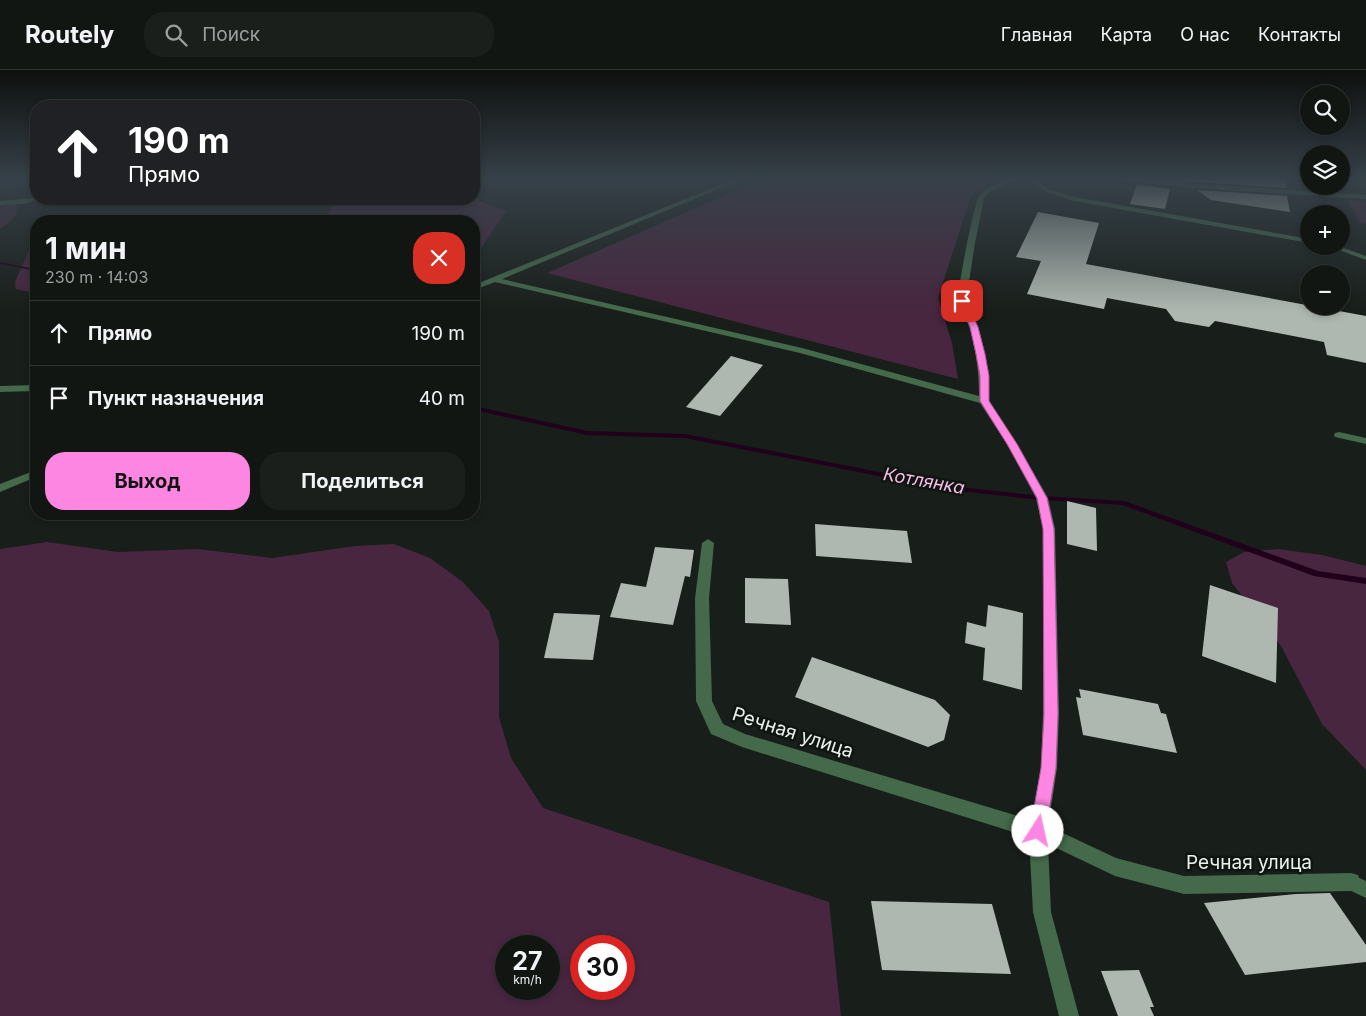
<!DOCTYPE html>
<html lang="ru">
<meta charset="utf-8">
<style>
body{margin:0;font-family:Inter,sans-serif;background:#1b1f1c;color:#f1f3f6;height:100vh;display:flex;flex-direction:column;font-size:19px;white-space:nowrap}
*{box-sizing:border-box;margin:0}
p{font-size:16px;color:#9c9fa0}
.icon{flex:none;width:28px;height:28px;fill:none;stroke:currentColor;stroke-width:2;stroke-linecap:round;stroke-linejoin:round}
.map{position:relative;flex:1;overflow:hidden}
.panel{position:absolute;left:30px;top:145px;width:450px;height:305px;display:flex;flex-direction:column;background:#121613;border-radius:20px;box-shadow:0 2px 8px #0003,0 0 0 1px #313533}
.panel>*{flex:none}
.guide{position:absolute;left:30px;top:30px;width:450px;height:105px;border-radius:20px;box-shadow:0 2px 8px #0003,0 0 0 1px #313533;background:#202124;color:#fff;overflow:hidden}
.controls{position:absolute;left:1300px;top:15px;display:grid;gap:10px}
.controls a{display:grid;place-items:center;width:50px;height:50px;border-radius:50%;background:#121613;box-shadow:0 2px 8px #0003,0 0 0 1px #313533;font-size:25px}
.speed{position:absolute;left:495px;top:865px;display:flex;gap:10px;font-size:25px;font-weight:700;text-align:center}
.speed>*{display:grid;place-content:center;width:65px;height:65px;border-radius:50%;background:#121613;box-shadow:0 2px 8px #0003,0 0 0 1px #313533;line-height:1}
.speed small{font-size:12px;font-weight:400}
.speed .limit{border:8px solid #d22;background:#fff;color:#111}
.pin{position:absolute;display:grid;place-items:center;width:42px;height:42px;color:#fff;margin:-21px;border-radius:10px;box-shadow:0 2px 8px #0006}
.me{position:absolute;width:55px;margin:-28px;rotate:10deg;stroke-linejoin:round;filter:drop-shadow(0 0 4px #0008)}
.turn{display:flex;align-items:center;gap:18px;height:105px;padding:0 15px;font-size:22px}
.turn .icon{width:65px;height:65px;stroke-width:2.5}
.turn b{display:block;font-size:35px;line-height:42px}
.round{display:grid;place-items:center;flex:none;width:52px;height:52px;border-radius:20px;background:#1b1f1c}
.overview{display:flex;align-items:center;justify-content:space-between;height:85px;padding:0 15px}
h1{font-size:30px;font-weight:700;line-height:38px}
.button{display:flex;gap:10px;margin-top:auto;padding:10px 15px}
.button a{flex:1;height:58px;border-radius:20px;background:#fd86e2;color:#111;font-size:20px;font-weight:700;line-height:58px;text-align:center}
.button a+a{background:#1b1f1c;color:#f1f3f6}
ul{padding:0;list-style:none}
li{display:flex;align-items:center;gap:15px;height:65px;padding:0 15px;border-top:1px solid #313533}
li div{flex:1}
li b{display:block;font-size:19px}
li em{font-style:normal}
header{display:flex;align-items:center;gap:30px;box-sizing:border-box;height:70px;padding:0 25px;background:#121613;border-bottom:1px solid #313533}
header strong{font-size:24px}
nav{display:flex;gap:28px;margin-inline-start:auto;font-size:18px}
.search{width:350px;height:45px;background:#1b1f1c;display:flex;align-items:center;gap:12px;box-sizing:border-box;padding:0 18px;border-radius:20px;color:#9c9fa0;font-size:19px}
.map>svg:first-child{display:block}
.green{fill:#482640;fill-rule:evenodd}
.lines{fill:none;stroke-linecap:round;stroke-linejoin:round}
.stream{fill:#21001b;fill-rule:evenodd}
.building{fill:#afb8b0}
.lane{fill:#446a4b;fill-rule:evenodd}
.street{fill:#446a4b;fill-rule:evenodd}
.route{fill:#fd86e2;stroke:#a45793}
.labels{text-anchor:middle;stroke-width:5;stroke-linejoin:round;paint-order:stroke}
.water-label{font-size:18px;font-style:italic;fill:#fbbdeb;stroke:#0f1510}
.near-street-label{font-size:19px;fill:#ecf1ed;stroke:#0f1510}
</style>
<header>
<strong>Routely</strong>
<div class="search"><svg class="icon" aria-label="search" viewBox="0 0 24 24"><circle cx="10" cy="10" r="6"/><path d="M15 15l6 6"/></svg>Поиск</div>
<nav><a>Главная</a><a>Карта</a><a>О нас</a><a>Контакты</a></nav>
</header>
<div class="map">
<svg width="1366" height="946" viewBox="0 0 1366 946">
<rect width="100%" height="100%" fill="#181e19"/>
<g class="green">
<polygon points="760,110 992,110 971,126 938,228 952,273 958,309 547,203"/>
<polygon points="474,128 489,135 507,140 474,188 474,151 325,150 331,138 345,129"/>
<polygon points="1347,130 1366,131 1366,154 1360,153"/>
<polygon points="0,131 12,132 17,135 18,141 13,149 0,159"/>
<polygon points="36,165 36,223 16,219 15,212"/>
<path d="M47,472L118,482L198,479L272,488L355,476L394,474L430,488L463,512L489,541L499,572V647L511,688L543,738L829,832L841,946H0V479ZM549,876V919H506V876ZM624,876V919H581V876Z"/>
<polygon points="1278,479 1322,485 1366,496 1366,700 1322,654 1281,576 1232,513 1226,492 1244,482"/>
</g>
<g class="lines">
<g class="stream">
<polygon points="0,192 36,199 36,201 0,194"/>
<polygon points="474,336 587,361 685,364 950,416 1042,426 1124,431 1318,501 1366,508 1366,514 1314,506 1123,435 1042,430 950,420 685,368 587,365 474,340"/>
</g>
</g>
<g class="building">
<polygon points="1182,110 1285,110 1286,118 1184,111"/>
<polygon points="1137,114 1170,119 1165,139 1130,134"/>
<polygon points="1197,120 1287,126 1290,142 1211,130"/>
<polygon points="1038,142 1099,153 1086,194 1366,246 1366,293 1327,285 1324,272 1215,251 1209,257 1175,251 1166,239 1107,228 1104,239 1027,224 1041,191 1016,187"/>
<polygon points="731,286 763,295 720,346 686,337"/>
<polygon points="1067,431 1096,438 1097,481 1067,474"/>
<polygon points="815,454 907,461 912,493 816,486"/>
<polygon points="655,477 694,480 690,507 685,506 673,555 610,547 621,513 646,517"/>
<polygon points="745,508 788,509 791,555 745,553"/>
<polygon points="1210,515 1278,538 1276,613 1202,586"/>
<polygon points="988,535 1023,543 1022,620 983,610 985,578 965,573 967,552 986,557"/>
<polygon points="554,543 600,545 593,590 544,588"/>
<polygon points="812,587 935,630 950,645 944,670 928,677 795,627"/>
<polygon points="1079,619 1158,634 1161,643 1166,644 1177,683 1083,665 1076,627 1081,628"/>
<polygon points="1330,823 1366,875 1366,892 1245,905 1204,833 1296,824"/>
<polygon points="871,831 992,834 1011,904 882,900"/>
<polygon points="1139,900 1154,937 1150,937 1154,946 1118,946 1101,901"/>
</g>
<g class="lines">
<g class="lane">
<polygon points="1031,110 1037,110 1048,119 1075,127 1309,169 1309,173 1074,131 1044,121"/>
<polygon points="1116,110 1136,110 1366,125 1366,129 1192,118"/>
<polygon points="1328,176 1338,176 1366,186 1366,190"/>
<polygon points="1351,804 1366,811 1366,828 1345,818 1343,812 1345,806"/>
</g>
<g class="street">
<path d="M732,110H740L502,209L802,278L979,326C979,303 976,281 970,259C967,249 959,240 958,231C957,221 974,133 979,126C986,116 1004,110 1016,110L989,122L984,128L975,173L966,231L978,257L985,284L989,306V331L1017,374L1048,428L1055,459L1059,644L1057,698L1048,756L1116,788L1184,806L1351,803L1358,805L1360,812L1358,819L1351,821L1184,824L1115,806L1048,774L1051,842L1079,946H1059L1033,842L1029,767L742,677L711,664L696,631L695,528L702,473L708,469L714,473L709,528L712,631L723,654L745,664L1031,750L1041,698L1043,644V459L1036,428L1007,374L980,333L800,283L495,212L474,220V215Z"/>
<polygon points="36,128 42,129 23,134 0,135 0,131"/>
<polygon points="36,315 36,321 0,322 0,316"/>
<polygon points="1339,362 1366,368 1366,374 1335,367 1334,365 1335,363"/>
<polygon points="36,400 36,407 0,422 0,414"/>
</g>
</g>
<linearGradient id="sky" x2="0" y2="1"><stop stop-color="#0d100e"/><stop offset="0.45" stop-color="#374149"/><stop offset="1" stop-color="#374149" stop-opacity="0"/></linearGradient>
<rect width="1366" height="242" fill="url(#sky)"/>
<polygon class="route" points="962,229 966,231 978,257 985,284 989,306 989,331 1017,374 1047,428 1054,459 1058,644 1056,698 1046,761 1043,766 1038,769 1032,766 1030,761 1041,698 1044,644 1043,459 1037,428 1007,374 980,331 980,306 976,284 970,257 959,231"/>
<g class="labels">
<g class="water-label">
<text transform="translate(924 411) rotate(10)" y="6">Котлянка</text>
</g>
<g class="near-street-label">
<text transform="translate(793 662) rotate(18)" y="7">Речная улица</text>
<text x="1249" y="799">Речная улица</text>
</g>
</g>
</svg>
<div class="controls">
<a><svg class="icon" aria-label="search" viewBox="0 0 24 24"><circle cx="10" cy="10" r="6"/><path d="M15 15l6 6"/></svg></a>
<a><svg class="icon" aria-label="layers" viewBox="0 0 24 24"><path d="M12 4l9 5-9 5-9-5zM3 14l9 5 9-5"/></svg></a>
<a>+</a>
<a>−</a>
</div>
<div class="speed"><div>27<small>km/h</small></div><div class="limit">30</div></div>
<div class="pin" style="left:962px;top:231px;background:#d93025"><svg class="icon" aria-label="arrive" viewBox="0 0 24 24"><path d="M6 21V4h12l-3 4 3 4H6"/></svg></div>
<svg class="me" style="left:1038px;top:761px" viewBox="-20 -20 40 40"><circle r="19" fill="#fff"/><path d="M0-13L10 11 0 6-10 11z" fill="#fd86e2"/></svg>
<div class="guide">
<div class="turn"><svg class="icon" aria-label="ahead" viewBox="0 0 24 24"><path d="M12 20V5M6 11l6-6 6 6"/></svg><div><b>190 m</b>Прямо</div></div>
</div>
<section class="panel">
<div class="overview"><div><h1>1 мин</h1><p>230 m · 14:03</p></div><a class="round" style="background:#d93025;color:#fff"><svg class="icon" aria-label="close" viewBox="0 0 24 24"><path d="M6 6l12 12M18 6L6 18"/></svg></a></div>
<ul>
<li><svg class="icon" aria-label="ahead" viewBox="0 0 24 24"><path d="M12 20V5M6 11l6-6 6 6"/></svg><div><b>Прямо</b></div><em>190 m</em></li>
<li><svg class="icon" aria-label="arrive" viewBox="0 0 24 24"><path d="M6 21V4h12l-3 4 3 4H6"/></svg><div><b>Пункт назначения</b></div><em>40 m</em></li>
</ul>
<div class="button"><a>Выход</a><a>Поделиться</a></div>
</section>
</div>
